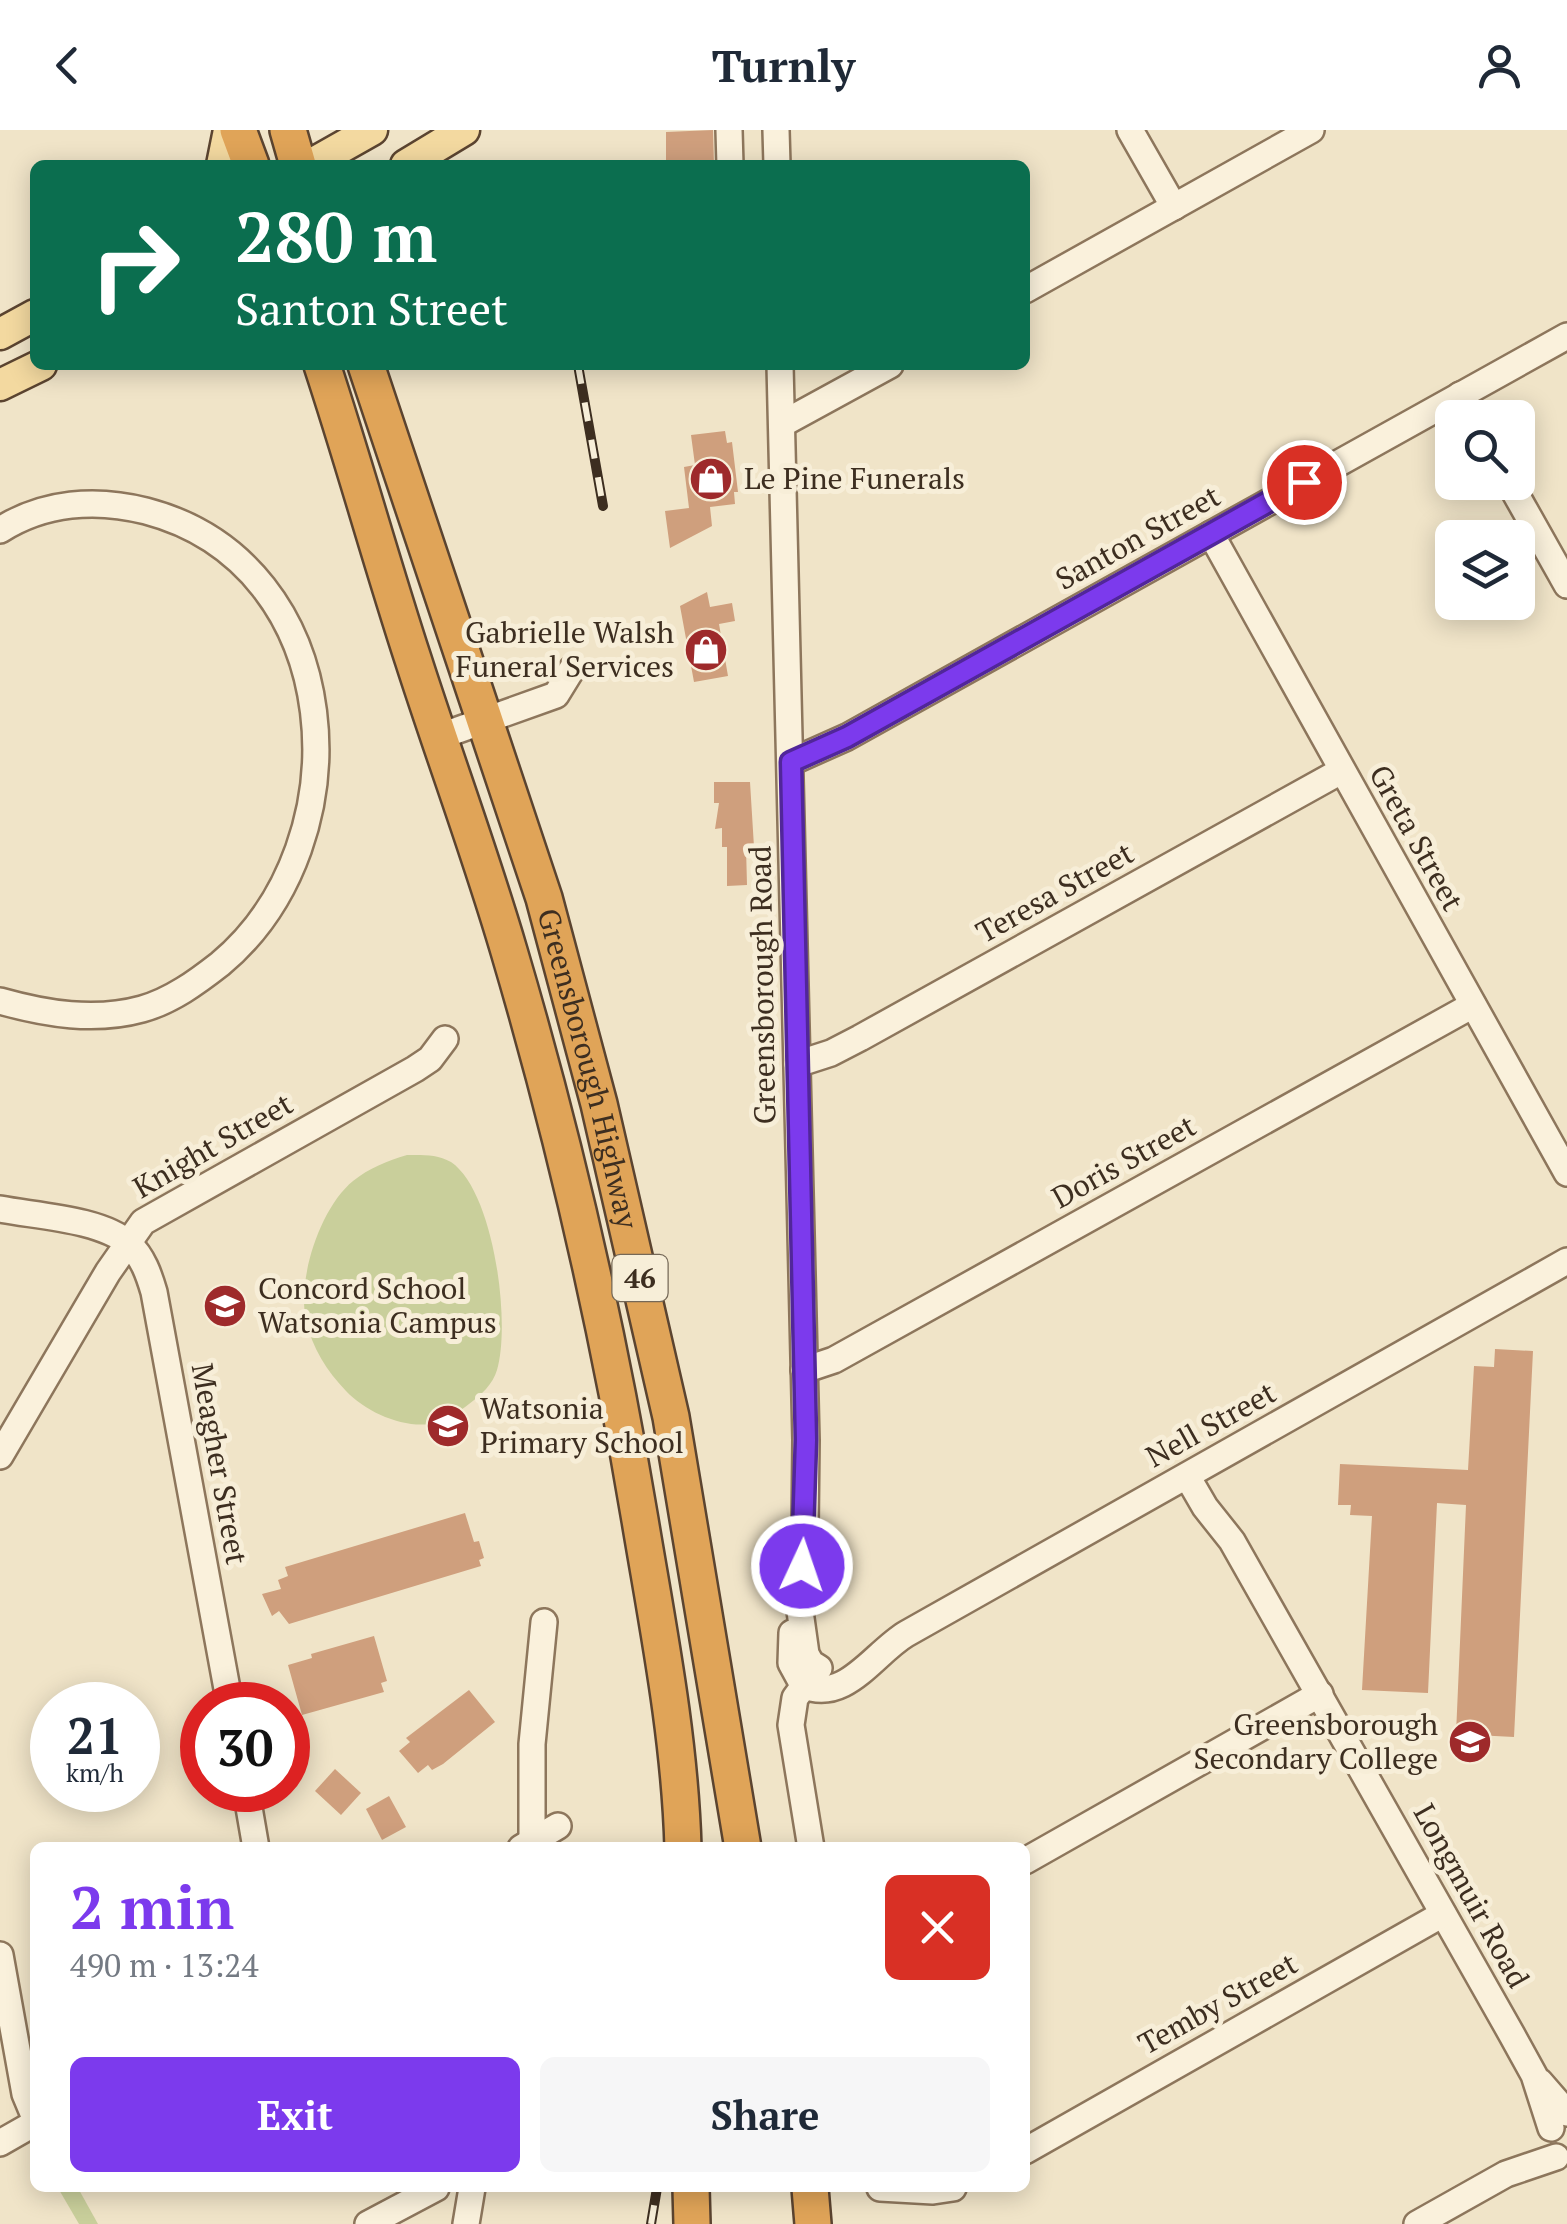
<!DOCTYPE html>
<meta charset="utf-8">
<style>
body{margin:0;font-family:"PT Serif",serif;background:#f6f6f7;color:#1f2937;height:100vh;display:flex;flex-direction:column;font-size:38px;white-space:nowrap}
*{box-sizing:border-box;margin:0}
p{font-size:32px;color:#747a83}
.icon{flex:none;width:55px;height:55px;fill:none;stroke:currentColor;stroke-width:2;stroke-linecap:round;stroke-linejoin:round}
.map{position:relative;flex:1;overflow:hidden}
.panel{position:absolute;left:30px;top:1712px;width:1000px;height:350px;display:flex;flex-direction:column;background:#fff;border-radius:15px;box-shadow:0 5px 25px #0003}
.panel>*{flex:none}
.banner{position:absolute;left:30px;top:30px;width:1000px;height:210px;border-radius:15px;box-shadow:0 5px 25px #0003;background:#0b6e4f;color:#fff;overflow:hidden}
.controls{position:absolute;left:1435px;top:270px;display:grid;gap:20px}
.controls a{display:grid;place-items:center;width:100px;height:100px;border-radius:15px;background:#fff;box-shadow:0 5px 25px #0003;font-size:50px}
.speed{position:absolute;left:30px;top:1552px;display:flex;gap:20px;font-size:50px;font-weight:700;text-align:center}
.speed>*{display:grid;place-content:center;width:130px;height:130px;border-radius:50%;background:#fff;box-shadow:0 5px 25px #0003;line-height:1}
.speed small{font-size:25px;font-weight:400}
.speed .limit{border:15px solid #d22;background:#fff;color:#111}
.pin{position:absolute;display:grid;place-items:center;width:85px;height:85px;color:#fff;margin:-42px;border:5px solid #fff;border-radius:50%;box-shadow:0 2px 10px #0007}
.me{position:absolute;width:110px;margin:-55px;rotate:3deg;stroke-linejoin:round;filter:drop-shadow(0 0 8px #0008)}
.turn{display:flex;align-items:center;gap:35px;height:210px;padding:0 40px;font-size:45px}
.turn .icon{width:130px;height:130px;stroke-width:2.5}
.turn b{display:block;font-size:70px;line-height:85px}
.round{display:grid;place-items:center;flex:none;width:105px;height:105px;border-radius:15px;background:#f6f6f7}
.head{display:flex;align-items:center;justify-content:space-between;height:170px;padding:0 40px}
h1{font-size:60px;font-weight:600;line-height:75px;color:#7c3aed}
.button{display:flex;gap:20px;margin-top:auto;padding:20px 40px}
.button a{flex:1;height:115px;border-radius:15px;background:#7c3aed;color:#fff;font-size:40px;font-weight:600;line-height:115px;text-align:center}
.button a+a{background:#f6f6f7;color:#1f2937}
header{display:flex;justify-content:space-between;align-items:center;height:130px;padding:0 40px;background:#fff;font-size:45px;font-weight:600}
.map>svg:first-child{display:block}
.green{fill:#c9cf9b}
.building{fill:#cf9f7d}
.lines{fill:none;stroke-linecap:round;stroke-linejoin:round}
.minor-casing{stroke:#8d765c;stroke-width:30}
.major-casing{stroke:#5b4430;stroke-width:35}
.highway-casing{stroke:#5b4430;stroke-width:40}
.minor{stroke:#faf1dc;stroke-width:25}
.major{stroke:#f3d9a0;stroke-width:30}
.highway{stroke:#e0a458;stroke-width:35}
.rail-casing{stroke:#3d2e20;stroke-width:10}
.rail{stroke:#f7eed8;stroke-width:6;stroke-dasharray:19;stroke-linecap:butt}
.route-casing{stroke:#51269a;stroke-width:25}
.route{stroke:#7c3aed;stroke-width:18}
.labels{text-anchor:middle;stroke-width:10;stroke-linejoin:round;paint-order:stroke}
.shield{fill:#f7eed8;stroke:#756857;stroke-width:2.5}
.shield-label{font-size:28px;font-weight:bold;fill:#3d2e20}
.poi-label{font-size:30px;fill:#3d2e20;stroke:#f7eed8;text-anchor:start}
.street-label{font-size:30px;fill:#3d2e20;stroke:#f7eed8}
</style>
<header><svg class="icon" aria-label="back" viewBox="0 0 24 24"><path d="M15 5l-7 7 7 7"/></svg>Turnly<svg class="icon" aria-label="person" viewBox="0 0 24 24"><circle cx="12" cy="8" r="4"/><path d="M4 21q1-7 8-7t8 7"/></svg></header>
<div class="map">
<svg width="1567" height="2094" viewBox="0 0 1567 2094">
<rect width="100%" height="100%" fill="#f0e4c8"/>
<g class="green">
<path d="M407,1025C422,1025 437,1024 451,1032C494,1061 511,1193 497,1240C493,1254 481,1265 469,1274C460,1281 447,1290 436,1293C406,1300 367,1283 346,1261C327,1241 312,1218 306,1190C297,1149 320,1078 353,1051C369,1038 387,1031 407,1025Z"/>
<polygon points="58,2058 78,2058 98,2094 79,2094"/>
</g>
<g class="building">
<polygon points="713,0 714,35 666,35 666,2"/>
<polygon points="725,301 727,313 732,312 738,362 734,362 735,374 710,377 712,396 670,418 665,381 689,378 684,337 695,335 691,305"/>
<polygon points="707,462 710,477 732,473 735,491 719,494 728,546 694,552 680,476"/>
<polygon points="714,652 750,652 754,717 746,717 747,755 727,756 727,717 722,717 722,698 715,699 719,673 714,673"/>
<polygon points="1495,1219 1533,1221 1514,1607 1456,1604 1466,1375 1437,1373 1428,1563 1362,1560 1372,1386 1350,1385 1351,1375 1338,1375 1340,1334 1468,1340 1474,1236 1494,1237"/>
<polygon points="465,1383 474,1412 479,1411 484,1428 479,1430 481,1436 289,1494 279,1481 272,1486 262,1464 281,1459 278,1450 288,1446 285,1437"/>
<polygon points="374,1506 387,1551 381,1553 384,1562 302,1585 288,1535 312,1528 311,1524"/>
<polygon points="469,1560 495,1592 443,1634 432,1640 428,1635 418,1643 399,1621 410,1612 406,1608"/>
<polygon points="335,1639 361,1663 341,1685 315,1661"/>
<polygon points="389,1666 406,1697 382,1710 366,1679"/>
</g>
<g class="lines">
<g class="minor-casing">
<g id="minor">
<polyline points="729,0 730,35"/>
<polyline points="776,0 777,35"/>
<polyline points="1130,0 1174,77"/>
<polyline points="1025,160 1311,0"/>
<polyline points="780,235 806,1310 805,1398 799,1474 806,1524 811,1533 819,1538"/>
<polyline points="1460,265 1472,288"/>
<polyline points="782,294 890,235"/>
<polyline points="1509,352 1567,455"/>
<path d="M0,400C44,372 96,368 146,381C348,434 366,712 220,834C197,852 171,871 142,879C95,892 46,884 0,871"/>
<polyline points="1211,404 1567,1043"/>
<polyline points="441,606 556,565 572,539"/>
<polyline points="791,632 847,607 1567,206"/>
<polyline points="797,934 831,923 860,908 1341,641"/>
<path d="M0,1079C36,1086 102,1089 129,1114C143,1127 149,1145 154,1162L230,1575"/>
<polyline points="804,1240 834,1230 1473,875"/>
<polyline points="0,1326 108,1142 143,1092 415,939 430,929 445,909"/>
<polyline points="1187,1346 1205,1377 1232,1411 1512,1905 1534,1945 1551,1998"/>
<path d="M792,1503L791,1533L803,1555C845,1574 873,1524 906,1504L1567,1131"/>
<polyline points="246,1660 256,1718"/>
<polyline points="532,1711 532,1614 544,1492"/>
<polyline points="521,1718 558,1696"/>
<polyline points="811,1718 791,1595 795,1568 812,1545"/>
<polyline points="1025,1731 1320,1564"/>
<polyline points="0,1825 25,1964 35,1988"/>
<polyline points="1540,1952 1567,1983"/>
<polyline points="0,2013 35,1993"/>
<polyline points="1025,2021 1443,1784"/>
<polyline points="880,2058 933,2061 953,2058"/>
<polyline points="368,2094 436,2058"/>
<polyline points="466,2094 472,2058"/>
<polyline points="1417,2094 1506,2044 1556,2027"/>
</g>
</g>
<g class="major-casing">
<g id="major">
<polyline points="222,35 229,0"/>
<polyline points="310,35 372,0"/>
<polyline points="406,35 464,0"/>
<polyline points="0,204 35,185"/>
<polyline points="0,255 41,235"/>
</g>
</g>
<g class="highway-casing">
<g id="highway">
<polyline points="238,0 251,35"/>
<polyline points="288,0 298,35"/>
<path d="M322,235C354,332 381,431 413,529C444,626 480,722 509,821C564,1007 608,1198 640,1390C658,1498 680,1608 683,1718"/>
<path id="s1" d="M366,235L544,768L599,974L671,1287L743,1718"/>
<polyline points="691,2058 692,2094"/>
<polyline points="810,2058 813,2094"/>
</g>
</g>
<use href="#minor" class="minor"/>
<use href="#major" class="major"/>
<use href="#highway" class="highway"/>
<g class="rail-casing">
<g id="rail">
<polyline points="578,235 603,376"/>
<polyline points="651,2094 657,2058"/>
</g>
</g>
<use href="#rail" class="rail"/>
</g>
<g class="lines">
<g class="route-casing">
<polyline id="route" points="802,1436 806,1310 791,632 847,607 1304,352"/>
</g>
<use href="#route" class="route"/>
</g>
<defs>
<g id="shop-disc" transform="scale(2.25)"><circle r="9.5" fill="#9e2a2b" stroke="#f7eed8"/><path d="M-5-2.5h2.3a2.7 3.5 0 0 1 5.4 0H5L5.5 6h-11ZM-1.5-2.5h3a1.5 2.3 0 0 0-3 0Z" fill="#fff"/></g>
<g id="school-disc" transform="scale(2.25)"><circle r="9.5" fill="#9e2a2b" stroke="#f7eed8"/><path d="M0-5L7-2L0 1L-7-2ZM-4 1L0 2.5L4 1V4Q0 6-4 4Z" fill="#fff"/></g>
</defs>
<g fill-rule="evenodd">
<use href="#shop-disc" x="711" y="349"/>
<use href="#shop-disc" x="706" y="520"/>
<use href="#school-disc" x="225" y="1176"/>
<use href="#school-disc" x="448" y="1296"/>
<use href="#school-disc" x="1470" y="1612"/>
</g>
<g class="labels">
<rect class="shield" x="612.5" y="1125" width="55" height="46" rx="8"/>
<g class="shield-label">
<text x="640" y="1158">46</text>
</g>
<g class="poi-label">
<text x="744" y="359">Le Pine Funerals</text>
<text x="674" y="513" text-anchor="end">Gabrielle Walsh<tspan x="674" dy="34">Funeral Services</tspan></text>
<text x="258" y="1169">Concord School<tspan x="258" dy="34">Watsonia Campus</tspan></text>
<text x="480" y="1289">Watsonia<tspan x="480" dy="34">Primary School</tspan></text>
<text x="1438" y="1605" text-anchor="end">Greensborough<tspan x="1438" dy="34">Secondary College</tspan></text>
</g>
<g class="street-label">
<text transform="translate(1138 408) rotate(-29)" y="10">Santon Street</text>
<text transform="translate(1416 708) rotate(61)" y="10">Greta Street</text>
<text transform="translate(1055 763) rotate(-29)" y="10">Teresa Street</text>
<text transform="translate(763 855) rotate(-91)" y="10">Greensborough Road</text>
<text dy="10" stroke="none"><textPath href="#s1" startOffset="738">Greensborough Highway</textPath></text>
<text transform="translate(213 1016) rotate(-30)" y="10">Knight Street</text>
<text transform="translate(1124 1032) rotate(-29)" y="10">Doris Street</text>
<text transform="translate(1211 1295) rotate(-29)" y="10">Nell Street</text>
<text transform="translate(219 1334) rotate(80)" y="10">Meagher Street</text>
<text transform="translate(1471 1766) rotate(61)" y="10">Longmuir Road</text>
<text transform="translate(1218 1874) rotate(-29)" y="10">Temby Street</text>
</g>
</g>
</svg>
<div class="controls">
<a><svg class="icon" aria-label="search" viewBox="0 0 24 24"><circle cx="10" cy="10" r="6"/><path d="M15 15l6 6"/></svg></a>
<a><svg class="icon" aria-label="layers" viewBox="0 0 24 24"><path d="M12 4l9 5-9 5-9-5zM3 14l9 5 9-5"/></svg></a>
</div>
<div class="speed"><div>21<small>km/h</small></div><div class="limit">30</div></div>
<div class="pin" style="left:1304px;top:352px;background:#d93025"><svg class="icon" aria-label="arrive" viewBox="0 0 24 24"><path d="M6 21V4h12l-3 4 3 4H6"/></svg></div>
<svg class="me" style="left:802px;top:1436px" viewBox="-20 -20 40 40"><circle r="17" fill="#7c3aed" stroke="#fff" stroke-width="3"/><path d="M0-11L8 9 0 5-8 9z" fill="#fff"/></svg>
<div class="banner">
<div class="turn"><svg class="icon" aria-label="right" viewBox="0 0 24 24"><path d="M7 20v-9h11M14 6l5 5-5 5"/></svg><div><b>280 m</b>Santon Street</div></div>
</div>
<section class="panel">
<div class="head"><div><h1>2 min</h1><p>490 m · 13:24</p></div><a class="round" style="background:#d93025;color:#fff"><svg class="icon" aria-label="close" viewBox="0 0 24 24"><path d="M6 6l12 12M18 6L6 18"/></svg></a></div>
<div class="button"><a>Exit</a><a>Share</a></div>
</section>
</div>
